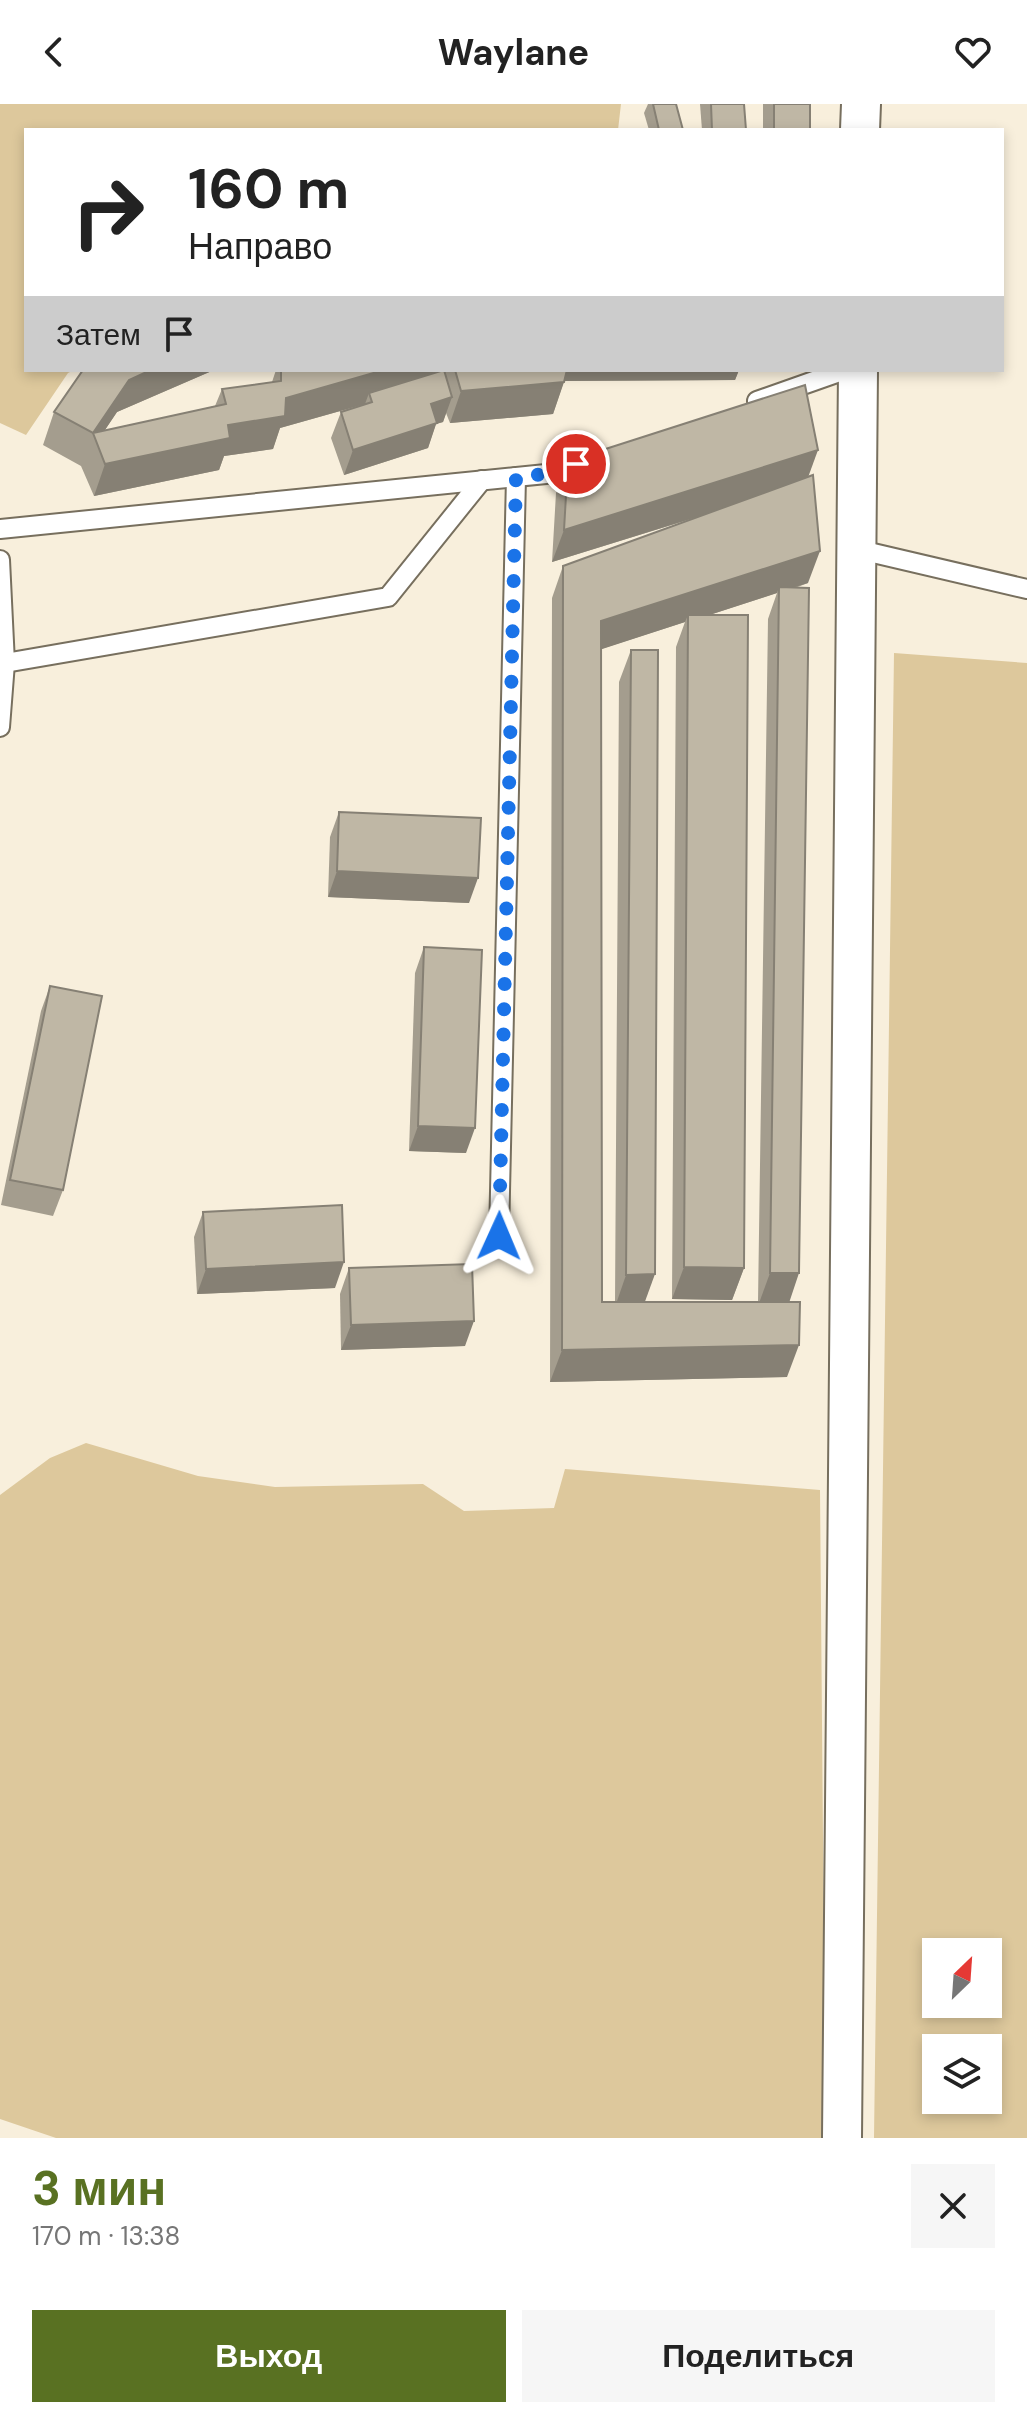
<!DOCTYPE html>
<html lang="ru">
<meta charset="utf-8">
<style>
body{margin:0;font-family:"DM Sans",sans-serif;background:#f6f6f6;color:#222;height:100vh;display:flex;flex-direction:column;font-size:30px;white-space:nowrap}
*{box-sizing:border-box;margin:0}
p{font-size:26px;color:#767676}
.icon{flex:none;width:44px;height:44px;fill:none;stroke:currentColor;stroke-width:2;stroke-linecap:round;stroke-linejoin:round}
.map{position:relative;height:2034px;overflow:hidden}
.panel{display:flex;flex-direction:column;background:#fff;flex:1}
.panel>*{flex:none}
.top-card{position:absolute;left:24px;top:24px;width:980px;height:244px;border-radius:0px;box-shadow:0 4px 12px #0003;background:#fff;color:#222;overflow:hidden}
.needle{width:52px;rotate:25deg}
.tools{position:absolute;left:922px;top:1834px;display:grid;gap:16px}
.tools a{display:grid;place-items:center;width:80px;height:80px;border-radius:0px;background:#fff;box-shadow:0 4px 12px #0003;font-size:40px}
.pin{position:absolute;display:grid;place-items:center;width:68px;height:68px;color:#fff;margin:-34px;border:4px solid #fff;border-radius:50%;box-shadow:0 2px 8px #0007}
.me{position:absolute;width:88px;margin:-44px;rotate:1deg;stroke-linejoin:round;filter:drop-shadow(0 0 6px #0008)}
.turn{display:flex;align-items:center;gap:28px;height:168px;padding:0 32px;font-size:36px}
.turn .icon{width:104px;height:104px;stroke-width:2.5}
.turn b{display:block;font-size:56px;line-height:68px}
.then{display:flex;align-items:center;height:76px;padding:0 32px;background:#0003;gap:16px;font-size:30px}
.round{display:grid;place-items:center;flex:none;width:84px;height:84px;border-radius:0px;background:#f6f6f6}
.summary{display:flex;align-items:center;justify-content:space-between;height:136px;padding:0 32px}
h1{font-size:48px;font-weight:700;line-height:60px;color:#597122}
.action{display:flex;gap:16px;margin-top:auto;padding:16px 32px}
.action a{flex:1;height:92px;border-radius:0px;background:#597122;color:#fff;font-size:32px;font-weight:700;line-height:92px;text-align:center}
.action a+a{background:#f6f6f6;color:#222}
header{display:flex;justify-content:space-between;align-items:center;height:104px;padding:0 32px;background:#fff;font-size:36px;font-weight:700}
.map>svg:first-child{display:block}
.green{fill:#ddc89c;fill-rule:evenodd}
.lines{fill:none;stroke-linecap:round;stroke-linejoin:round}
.service-casing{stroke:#776f5e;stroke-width:22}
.minor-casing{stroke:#776f5e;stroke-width:42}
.service{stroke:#fff;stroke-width:18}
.minor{stroke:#fff;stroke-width:38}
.wall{fill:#a49d8e;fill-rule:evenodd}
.shaded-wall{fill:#868074}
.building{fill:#bfb7a5;stroke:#868074;stroke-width:2}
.route{stroke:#1a73e8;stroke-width:14;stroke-dasharray:0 25.2}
</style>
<header><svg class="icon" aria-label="back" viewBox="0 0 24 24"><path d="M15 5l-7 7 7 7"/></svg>Waylane<svg class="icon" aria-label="heart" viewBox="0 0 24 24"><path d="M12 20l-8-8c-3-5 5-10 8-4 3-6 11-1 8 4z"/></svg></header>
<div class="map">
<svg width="1027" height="2034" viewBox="0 0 1027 2034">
<rect width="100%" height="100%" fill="#f8efdc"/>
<g class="green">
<polygon points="0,0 621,0 618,26 26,26 26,266 74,266 68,269 26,331 0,319"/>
<path d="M894,549L1027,559V2034H874ZM988,1848V1900H936V1848ZM988,1944V1996H936V1944Z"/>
<polygon points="86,1339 198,1372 275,1383 423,1380 464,1407 554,1404 565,1365 820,1386 825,1967 822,2034 56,2034 0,2015 0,1391 50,1354"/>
</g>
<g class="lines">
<g class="service-casing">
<g id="service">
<polyline points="757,297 845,266"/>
<polyline points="0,425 546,370 589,355"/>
<polyline points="856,445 1027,485"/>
<polyline points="0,456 5,559 0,623"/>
<polyline points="5,559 388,493 482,376"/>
<polyline points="499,1132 516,373"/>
</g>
</g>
<g class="minor-casing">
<g id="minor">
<polyline points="860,26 861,0"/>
<polyline points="842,2034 858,266"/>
</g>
</g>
<use href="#service" class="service"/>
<use href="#minor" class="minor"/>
</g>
<g class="wall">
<polygon points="648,0 676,0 683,26 649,26 644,9"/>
<polygon points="700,0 744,0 746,26 702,26"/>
<rect x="763" y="0" width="47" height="26"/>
<polygon points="83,266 214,266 117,308 104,327 215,302 222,285 272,278 276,266 739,266 735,276 564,277 553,310 450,319 446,309 443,318 436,320 428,344 344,371 331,334 341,308 365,300 280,324 273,345 224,352 219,366 94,392 81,362 43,341 54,308"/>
<path d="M568,357L808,372V479L795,484L787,1273L550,1278L552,494L563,462L704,411L552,458L556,389ZM777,489L768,515L758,1198H645L631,546L619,578L615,1198H602L601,545L685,518L676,543L672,1195L732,1196L744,1164L709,511Z"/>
<polygon points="339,708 469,799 328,793 330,733"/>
<polygon points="424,843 466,1049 409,1047 415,869"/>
<polygon points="50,882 63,1086 53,1112 1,1101 41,907"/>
<polygon points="203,1108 335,1184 197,1190 194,1133"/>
<polygon points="349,1164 465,1242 341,1246 340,1190"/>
</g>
<g class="shaded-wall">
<polygon points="151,266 214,266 117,308 97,338 93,329 82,361 93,329 129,276"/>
<polygon points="384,266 442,266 369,289 365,300 280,324 273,345 224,352 219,366 94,392 105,360 228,321 286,294"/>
<polygon points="563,266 739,266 735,276 559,277"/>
<polygon points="564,278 553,310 450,319 461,287"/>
<polygon points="452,293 443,318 436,320 428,344 344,371 353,346 431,300"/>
<polygon points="818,346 806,379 552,458 564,426"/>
<polygon points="820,447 808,479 779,488 779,483 777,489 688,518 688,511 685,518 590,549 601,517"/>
<polygon points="337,767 478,774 469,799 328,793"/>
<polygon points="418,1022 475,1024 466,1049 409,1047"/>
<polygon points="344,1158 335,1184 197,1190 206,1165"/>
<polygon points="684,1163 744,1164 732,1196 672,1195"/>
<polygon points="770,1169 799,1169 788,1202 758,1202"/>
<polygon points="655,1170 643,1203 615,1203 626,1171"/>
<polygon points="474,1217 465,1242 341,1246 351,1221"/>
<polygon points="799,1241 787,1273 550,1278 562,1246"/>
</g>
<g class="building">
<polygon points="653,0 676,0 683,26 659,26"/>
<polygon points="711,0 744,0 746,26 712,26"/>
<rect x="774" y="0" width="36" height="26"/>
<polygon points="83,266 151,266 129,276 93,329 54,308"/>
<polygon points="281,266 384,266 286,294 285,312 228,321 230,334 105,360 93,329 226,300 222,285 281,277"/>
<polygon points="444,266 452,293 431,300 437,319 353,346 341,308 372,298 369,289"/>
<polygon points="455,266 567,266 564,278 461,287"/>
<polygon points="805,281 818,346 564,426 568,357"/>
<polygon points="813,371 820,447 601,517 602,1198 800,1198 799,1241 562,1246 563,462"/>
<polygon points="779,483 809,484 799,1169 770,1169"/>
<polygon points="688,511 748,511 744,1164 684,1163"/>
<polygon points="631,546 658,546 655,1170 626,1171"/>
<polygon points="339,708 481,714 478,774 337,767"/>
<polygon points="424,843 482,846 475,1024 418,1022"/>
<polygon points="50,882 102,892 63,1086 10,1076"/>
<polygon points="342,1101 344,1158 206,1165 203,1108"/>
<polygon points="472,1160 474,1217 351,1221 349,1164"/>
</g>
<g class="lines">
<polyline class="route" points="499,1132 516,373 546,370 576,360"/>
</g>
</svg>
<div class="tools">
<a><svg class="needle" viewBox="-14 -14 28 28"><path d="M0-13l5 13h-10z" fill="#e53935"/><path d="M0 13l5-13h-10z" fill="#767676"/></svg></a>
<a><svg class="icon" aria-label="layers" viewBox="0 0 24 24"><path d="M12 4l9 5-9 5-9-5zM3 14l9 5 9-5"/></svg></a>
</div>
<div class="pin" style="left:576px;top:360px;background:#d93025"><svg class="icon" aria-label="arrive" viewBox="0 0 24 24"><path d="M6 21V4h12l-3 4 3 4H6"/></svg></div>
<svg class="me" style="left:499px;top:1132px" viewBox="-20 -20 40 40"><path d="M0-17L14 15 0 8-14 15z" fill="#1a73e8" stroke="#fff" stroke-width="4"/></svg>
<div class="top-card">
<div class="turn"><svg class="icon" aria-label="right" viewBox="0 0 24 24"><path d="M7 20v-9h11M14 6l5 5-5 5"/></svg><div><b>160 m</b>Направо</div></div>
<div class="then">Затем<svg class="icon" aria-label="arrive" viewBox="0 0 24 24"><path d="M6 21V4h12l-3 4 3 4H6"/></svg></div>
</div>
</div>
<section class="panel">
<div class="summary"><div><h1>3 мин</h1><p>170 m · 13:38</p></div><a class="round"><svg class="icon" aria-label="close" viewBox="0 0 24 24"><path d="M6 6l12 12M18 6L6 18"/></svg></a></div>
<div class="action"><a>Выход</a><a>Поделиться</a></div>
</section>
